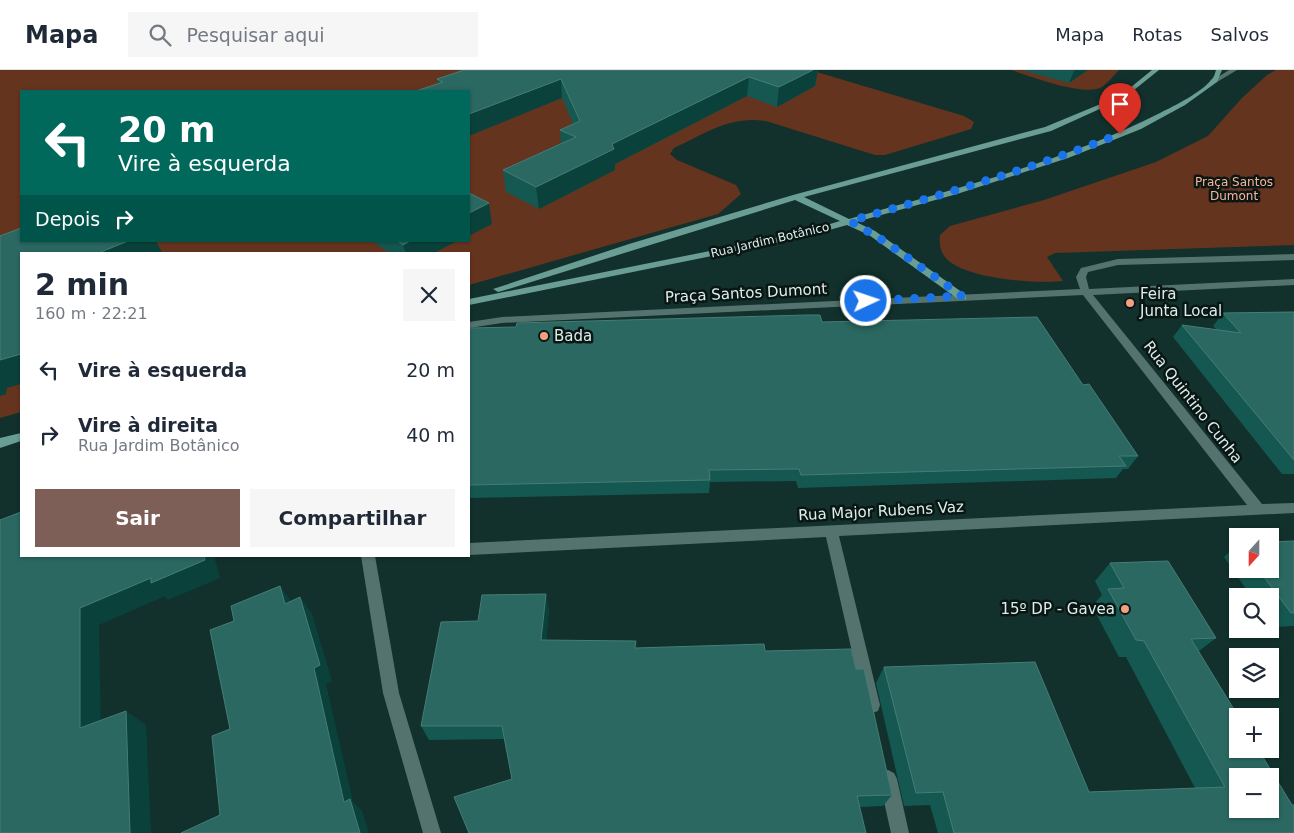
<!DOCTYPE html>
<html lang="pt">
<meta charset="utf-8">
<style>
body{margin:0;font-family:"DejaVu Sans",sans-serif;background:#f6f6f7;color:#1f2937;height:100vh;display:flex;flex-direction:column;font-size:19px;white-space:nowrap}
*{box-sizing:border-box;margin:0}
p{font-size:16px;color:#747a83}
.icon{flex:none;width:28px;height:28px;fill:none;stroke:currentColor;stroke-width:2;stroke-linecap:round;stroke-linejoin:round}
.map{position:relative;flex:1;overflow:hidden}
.panel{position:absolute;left:20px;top:182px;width:450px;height:305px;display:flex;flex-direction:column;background:#fff;border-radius:0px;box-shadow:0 1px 4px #0004}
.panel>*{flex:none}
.guide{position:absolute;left:20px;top:20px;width:450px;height:152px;border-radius:0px;box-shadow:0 1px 4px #0004;background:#00695c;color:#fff;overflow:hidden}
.needle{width:32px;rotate:201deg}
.fabs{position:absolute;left:1229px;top:458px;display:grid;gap:10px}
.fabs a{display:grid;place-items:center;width:50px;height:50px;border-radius:0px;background:#fff;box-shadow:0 1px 4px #0004;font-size:25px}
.pin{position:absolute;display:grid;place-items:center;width:42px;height:42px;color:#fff;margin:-51px -21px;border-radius:50% 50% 50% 0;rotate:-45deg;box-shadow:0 0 5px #0007}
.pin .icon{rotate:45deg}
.me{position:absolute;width:55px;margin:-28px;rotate:87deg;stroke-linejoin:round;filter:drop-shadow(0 0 4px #0008)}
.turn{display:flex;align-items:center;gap:18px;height:105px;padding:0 15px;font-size:22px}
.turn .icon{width:65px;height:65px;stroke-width:2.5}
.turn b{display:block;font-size:35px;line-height:42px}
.then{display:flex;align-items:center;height:48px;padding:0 15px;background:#0003;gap:10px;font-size:19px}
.round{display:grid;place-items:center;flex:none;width:52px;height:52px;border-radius:0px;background:#f6f6f7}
.summary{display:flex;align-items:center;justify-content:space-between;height:85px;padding:0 15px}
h1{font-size:30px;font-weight:700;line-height:38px}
.cta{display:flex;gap:10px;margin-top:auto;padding:10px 15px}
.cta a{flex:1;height:58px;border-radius:0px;background:#7e5f57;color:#fff;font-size:20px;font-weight:700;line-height:58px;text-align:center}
.cta a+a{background:#f6f6f7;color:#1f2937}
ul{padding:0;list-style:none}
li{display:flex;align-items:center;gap:15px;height:65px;padding:0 15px}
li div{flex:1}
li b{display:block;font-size:19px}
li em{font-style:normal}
header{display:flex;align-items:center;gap:30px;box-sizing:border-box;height:70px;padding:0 25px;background:#fff;border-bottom:1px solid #e0e1e3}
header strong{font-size:24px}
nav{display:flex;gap:28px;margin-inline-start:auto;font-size:18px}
.search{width:350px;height:45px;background:#f6f6f7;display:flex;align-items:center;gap:12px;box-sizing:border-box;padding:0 18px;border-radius:0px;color:#747a83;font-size:19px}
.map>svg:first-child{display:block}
.green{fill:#65341f;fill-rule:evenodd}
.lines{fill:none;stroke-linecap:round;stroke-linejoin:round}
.minor{fill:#55736e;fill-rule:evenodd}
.tertiary{fill:#55736e;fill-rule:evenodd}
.secondary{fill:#6a9d94;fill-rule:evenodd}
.wall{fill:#145851}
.shaded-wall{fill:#0a423b}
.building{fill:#2a6861;stroke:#467d76;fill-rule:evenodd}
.route{stroke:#1a73e8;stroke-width:9;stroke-dasharray:0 16.2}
.poi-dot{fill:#f2a07f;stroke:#091614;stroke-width:2}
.labels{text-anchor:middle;stroke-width:5;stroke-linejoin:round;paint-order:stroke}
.far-park-label{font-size:12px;fill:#f9b498;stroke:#091614}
.far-street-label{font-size:12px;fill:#dceeea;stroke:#091614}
.street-label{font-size:15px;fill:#dceeea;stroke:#091614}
.poi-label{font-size:15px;fill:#dceeea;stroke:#091614;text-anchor:start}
</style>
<header>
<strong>Mapa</strong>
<div class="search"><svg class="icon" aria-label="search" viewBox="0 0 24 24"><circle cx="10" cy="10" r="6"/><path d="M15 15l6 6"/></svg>Pesquisar aqui</div>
<nav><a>Mapa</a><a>Rotas</a><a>Salvos</a></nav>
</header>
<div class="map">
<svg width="1294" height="763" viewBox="0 0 1294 763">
<rect width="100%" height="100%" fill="#12312c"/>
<g class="green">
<path d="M0,0H810L964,46L974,52L971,59L885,85H875L766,51C729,46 707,63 674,78L670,84L677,90L736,115L741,124L718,144L469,215V184H21V342L0,348ZM21,21H469V171H21Z"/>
<path d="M1011,0H1119C1114,5 1108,13 1102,17C1084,27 1030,6 1011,0Z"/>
<path d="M1276,0H1294V175L1055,183L1047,187L1063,211C1037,214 962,209 945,187C940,181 939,172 940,165L950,156L1044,130L1156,92L1208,66L1242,28L1267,5Z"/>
</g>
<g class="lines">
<g class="minor">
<polygon points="1294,184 1294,190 1118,195 1088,202 1086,207 1089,219 1294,209 1294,215 1093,225 1262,434 1294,433 1294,443 839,466 880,635 878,641 872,643 866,641 864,635 826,467 469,485 469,473 1247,435 1083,225 502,253 469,258 469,252 502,247 1080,219 1076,207 1081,198 1118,189"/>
<polygon points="361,486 375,486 399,623 441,763 423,763 383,623"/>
<polygon points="888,700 894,703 897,709 909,763 891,763 879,709 882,703"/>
</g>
<polygon class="tertiary" points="1229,0 1237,0 1217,12 1212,11"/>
<g class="secondary">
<path d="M1152,0H1159L1124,28L1051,61L804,127L849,149C954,119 1063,92 1160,43C1174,36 1202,22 1211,10C1214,8 1215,3 1216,0H1222L1217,12L1185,35L1141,59L1068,88L957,124L856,152L875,161L966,225V229H958L869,165L847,155L801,168L469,235V229L800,163L840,151L795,130L502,221L498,222L493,219L629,174L793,125L1045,57L1120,26Z"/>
<polygon points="21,363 21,371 0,378 0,368"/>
</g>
</g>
<g class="wall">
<polygon points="818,0 815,16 777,37 747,26 615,94 615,100 539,139 506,122 503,100 561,73 560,60 573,54 562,28 438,14 437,9"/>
<polygon points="1021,0 1088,0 1069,13"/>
<polygon points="372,171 457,171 432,184 391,184"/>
<polygon points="1294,242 1294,404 1282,404 1173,267 1182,255 1217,260 1213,256 1223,243"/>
<polygon points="822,252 1083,315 1138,386 1128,399 1123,399 1116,408 798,418 796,411 710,412 709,423 469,428 469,262"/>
<polygon points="1294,471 1294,556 1273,557 1270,553 1270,526 1251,526 1224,487 1238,474 1238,499 1270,499"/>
<polygon points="1110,493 1216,568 1199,581 1294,763 938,763 930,735 904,736 876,613 884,597 1089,722 1195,718 1126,587 1119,587 1092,536 1102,525 1095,511"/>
<polygon points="549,539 546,570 636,578 765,581 856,599 892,725 883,736 859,737 512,709 504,669 429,670 421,656 478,551"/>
</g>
<g class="shaded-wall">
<polygon points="813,0 818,0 815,16 777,37 779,17"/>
<polygon points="1075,0 1088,0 1069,13 1074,1"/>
<polygon points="749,7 747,26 615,94 615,100 539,139 536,117 612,74"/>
<polygon points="561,9 562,28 469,66 469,44"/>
<polygon points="489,133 492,154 469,166 469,143"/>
<polygon points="128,171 156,171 163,184 96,184"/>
<polygon points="410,171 457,171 432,184 406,184 403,175"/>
<polygon points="21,284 21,314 7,318 6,324 0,326 0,290"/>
<polygon points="204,486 214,486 220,508 168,530 165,526 99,555 101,673 80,658 80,538"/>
<polygon points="280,516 292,533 285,534"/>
<polygon points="546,524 549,539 545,585 541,570"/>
<polygon points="300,527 312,544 332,611 326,614 353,732 362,741 369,763 360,763 344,732 314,598"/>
<polygon points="126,641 146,655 151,763 130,763"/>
</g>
<g class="building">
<polygon points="464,0 813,0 779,17 749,7 612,74 614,79 536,117 503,100 576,67 560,60 580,51 561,9 469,44 469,21 416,21 443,12 437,9"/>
<polygon points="469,123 489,133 469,143"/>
<polygon points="21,158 21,171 128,171 96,184 21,184 21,284 0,290 0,166"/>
<polygon points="398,171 410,171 403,175"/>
<polygon points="1294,242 1294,390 1182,255 1241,263 1223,243"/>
<polygon points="806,245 820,245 822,252 1037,247 1083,315 1089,314 1138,386 1119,386 1126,396 801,405 799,399 709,400 710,410 469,415 469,258 516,257 517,253"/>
<polygon points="21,442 21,486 204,486 205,490 151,513 151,508 80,538 80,658 126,641 130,763 0,763 0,450"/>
<polygon points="1294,471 1294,543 1291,543 1258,499 1270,499 1270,472"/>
<path d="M1168,491L1216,568L1191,569L1238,646V679H1258L1292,735H1294V763H954L943,722L916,723L884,597L1035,592L1089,722L1225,717L1144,571L1136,570L1108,519L1124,518L1110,493ZM1238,706H1270V739H1238Z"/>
<polygon points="280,516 285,534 300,527 320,595 314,598 344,732 350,729 360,763 181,763 220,745 212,666 230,659 210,560 234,551 231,536"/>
<polygon points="546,524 541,570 636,571 635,578 764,574 765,581 851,579 856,599 864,599 892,725 857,726 866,763 469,763 454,727 512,709 502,656 421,656 441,552 478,551 482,525"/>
</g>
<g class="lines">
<path class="route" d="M866,231L962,226L884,171L850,151C941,125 1031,99 1120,64"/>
</g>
<g class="poi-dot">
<circle cx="1130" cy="233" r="5"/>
<circle cx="544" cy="266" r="5"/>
<circle cx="1125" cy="539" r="5"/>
</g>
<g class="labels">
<g class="far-park-label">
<text x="1234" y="116">Praça Santos<tspan x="1234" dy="14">Dumont</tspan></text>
</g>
<g class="far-street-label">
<text transform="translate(770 170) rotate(-13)" y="4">Rua Jardim Botânico</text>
</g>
<g class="street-label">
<text transform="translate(746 223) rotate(-3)" y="5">Praça Santos Dumont</text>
<text transform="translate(1193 332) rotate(52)" y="5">Rua Quintino Cunha</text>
<text transform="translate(881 441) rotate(-3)" y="5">Rua Major Rubens Vaz</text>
</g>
<g class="poi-label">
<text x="1140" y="229">Feira<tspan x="1140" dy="17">Junta Local</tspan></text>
<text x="554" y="271">Bada</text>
<text x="1115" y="544" text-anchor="end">15º DP - Gavea</text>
</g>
</g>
</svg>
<div class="fabs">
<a><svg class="needle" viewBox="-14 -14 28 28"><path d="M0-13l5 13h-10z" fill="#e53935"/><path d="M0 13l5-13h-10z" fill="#747a83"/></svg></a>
<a><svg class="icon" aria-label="search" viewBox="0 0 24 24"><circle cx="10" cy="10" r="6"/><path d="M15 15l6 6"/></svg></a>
<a><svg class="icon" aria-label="layers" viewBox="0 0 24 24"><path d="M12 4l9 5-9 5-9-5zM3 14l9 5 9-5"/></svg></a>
<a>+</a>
<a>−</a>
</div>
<div class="pin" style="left:1120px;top:64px;background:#d93025"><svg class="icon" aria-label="arrive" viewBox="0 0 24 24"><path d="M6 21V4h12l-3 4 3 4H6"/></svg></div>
<svg class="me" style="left:866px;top:231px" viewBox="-20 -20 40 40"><circle r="17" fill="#1a73e8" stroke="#fff" stroke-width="3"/><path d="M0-11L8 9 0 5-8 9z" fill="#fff"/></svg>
<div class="guide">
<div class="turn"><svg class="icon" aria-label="left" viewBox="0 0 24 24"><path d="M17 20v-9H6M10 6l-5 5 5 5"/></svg><div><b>20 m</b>Vire à esquerda</div></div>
<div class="then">Depois<svg class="icon" aria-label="right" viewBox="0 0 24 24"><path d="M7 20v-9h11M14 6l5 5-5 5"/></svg></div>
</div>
<section class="panel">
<div class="summary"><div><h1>2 min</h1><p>160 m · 22:21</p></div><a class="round"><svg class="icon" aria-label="close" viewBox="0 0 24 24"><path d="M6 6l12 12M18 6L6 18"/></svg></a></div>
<ul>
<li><svg class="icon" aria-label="left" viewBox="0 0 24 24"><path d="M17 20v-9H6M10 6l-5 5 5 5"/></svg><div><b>Vire à esquerda</b></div><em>20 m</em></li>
<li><svg class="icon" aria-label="right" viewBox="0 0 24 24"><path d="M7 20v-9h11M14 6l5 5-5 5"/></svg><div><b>Vire à direita</b><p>Rua Jardim Botânico</p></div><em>40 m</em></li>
</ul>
<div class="cta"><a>Sair</a><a>Compartilhar</a></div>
</section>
</div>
